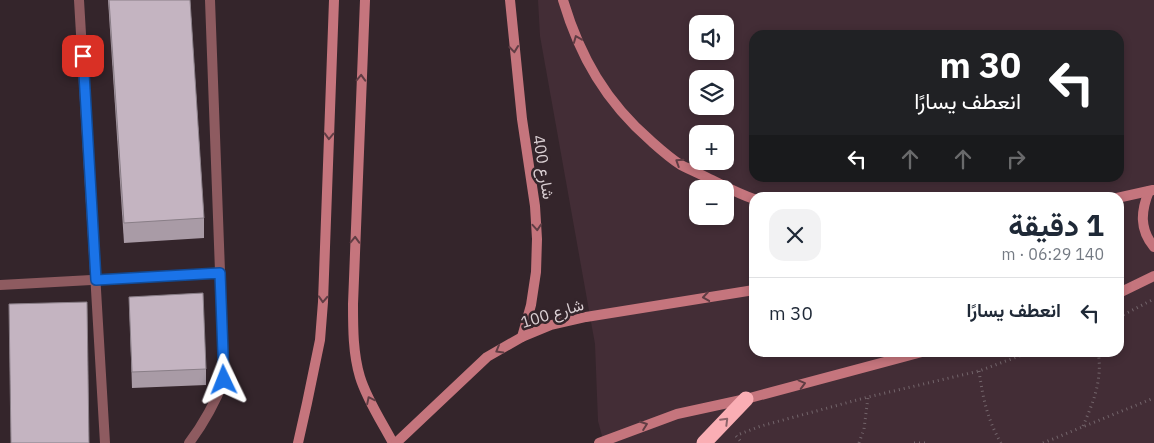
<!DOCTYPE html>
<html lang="ar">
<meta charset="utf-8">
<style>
body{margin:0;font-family:"IBM Plex Sans",Vazirmatn,sans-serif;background:#f2f2f3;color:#1f2937;direction:rtl;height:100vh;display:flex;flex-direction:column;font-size:19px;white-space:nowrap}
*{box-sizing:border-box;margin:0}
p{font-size:16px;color:#747a83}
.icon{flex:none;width:28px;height:28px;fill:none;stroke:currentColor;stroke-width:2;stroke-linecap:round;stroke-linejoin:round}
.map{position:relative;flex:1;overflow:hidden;direction:ltr}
.side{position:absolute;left:749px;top:192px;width:375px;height:165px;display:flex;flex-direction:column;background:#fff;border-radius:15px;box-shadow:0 2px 8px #0003;direction:rtl}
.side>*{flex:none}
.guide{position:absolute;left:749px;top:30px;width:375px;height:152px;border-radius:15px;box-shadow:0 2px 8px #0003;direction:rtl;background:#202124;color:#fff;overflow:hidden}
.controls{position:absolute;left:689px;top:15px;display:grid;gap:10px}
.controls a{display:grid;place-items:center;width:45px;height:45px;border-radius:10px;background:#fff;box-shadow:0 2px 8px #0003;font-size:25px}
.pin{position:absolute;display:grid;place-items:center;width:42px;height:42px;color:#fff;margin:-21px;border-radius:10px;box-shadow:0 2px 8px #0006}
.me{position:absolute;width:55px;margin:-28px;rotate:358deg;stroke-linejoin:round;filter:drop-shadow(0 0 4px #0008)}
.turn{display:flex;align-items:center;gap:18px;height:105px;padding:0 20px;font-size:22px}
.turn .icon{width:65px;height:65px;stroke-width:2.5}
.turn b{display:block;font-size:35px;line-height:42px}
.lanes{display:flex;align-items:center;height:48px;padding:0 20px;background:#0003;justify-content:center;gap:25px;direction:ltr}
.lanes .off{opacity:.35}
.round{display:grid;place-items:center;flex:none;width:52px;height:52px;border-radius:15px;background:#f2f2f3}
.headline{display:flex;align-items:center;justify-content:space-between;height:85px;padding:0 20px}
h1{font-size:30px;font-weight:700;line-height:38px}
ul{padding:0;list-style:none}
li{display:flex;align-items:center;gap:15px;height:70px;padding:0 20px;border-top:1px solid #e0e1e3}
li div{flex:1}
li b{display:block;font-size:19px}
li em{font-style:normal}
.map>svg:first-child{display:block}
.built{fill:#432d36;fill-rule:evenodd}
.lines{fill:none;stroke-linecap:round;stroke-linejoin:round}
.path{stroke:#73656b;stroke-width:3;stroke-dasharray:1 4;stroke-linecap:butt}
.lane{stroke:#8e5b60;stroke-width:10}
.secondary{stroke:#c5757d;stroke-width:10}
.highway{stroke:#faaeb4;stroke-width:15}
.wall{fill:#a99ba6}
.building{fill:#c4b4c1;stroke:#897e87}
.oneway{stroke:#603d44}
.oneway2{stroke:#8d6369}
.route-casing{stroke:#114b97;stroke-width:12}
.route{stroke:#1a73e8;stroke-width:9}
.labels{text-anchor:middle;stroke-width:5;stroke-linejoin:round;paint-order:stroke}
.street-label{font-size:16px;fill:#dacfd3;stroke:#34252b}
</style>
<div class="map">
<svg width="1154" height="443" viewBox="0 0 1154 443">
<rect width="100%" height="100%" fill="#34252b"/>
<path class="built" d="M538,0H1154V443H604L598,421L595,344L540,36ZM698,24H725V51H698ZM754,35H1119V178H754ZM698,79H725V106H698ZM698,134H725V161H698ZM698,189H725V216H698ZM754,198H1119V352H754Z"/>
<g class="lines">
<g class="path">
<polyline points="1119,317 1154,299"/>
<path d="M979,371C983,398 987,419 1001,443"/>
<path d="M1083,426C1093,403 1103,379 1098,352"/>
<polyline points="740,434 761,426 868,397 979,371 1030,352"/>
<polyline points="736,436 742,443"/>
<polyline points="859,443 864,429 868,397"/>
<polyline points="914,443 925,443"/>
<polyline points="1043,443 1154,398"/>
</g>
<g class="lane">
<polyline points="79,0 105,443"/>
<polyline points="0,285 219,273"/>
<path d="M189,443C204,423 215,403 224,380L210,0"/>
</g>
<g class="secondary">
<path d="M365,0L353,304C353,328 353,354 360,377C367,400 382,422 393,443"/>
<polyline points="510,0 522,119 535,206 537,239 536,272 531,305 522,337"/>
<path d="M563,0C580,57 606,102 651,141C660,149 670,158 681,165C691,170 702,175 712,180C726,187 739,194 754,199"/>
<path d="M1149,191C1141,211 1139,229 1154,247"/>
<polyline points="1117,198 1153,190"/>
<polyline points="1119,293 1154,276"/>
<polyline points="298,443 307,403 320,340 323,302 334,0"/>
<polyline points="396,443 487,357 522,337 551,325 586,317 754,290"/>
<polyline points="599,443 677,414 746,399 922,352"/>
</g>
<polyline class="highway" points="704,443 746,399"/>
</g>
<g class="wall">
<polygon points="108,0 190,0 204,218 204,238 124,243"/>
<polygon points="129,297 206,369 206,385 132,388"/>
</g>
<g class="building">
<polygon points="109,0 190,0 204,218 124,223"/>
<polygon points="203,293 206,369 132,372 129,297"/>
<polygon points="87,302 89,443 11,443 9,304"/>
</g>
<defs><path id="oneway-chevron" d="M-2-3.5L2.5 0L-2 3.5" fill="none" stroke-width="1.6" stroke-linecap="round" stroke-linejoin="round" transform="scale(1.25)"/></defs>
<g class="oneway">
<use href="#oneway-chevron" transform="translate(577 39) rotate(-112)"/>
<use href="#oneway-chevron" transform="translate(514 49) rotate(84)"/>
<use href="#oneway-chevron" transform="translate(361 78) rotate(-88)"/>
<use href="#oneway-chevron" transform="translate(329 136) rotate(92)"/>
<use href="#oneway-chevron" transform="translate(679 162) rotate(-147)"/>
<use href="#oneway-chevron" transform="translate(537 227) rotate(86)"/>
<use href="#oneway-chevron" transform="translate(355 240) rotate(-88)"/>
<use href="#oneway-chevron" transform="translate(706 297) rotate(171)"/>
<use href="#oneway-chevron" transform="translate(323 299) rotate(93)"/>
<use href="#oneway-chevron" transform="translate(499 350) rotate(150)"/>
<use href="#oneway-chevron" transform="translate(802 384) rotate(-15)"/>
<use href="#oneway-chevron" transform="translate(370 400) rotate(-116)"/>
<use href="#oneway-chevron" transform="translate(644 425) rotate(-20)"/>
</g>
<use class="oneway2" href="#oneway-chevron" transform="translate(725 421) rotate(-45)"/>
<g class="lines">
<g class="route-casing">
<polyline id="route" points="83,56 96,280 220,273 224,380"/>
</g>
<use href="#route" class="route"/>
</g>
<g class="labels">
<g class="street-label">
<text transform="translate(544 167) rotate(81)" y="6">شارع 400</text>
<text transform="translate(552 313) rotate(-17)" y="6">شارع 100</text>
</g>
</g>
</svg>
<div class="controls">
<a><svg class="icon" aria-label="sound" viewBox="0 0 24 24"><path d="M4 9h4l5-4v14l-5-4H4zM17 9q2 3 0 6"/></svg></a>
<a><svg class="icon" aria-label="layers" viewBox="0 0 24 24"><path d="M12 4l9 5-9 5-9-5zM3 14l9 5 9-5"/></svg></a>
<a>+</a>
<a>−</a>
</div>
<div class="pin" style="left:83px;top:56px;background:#d93025"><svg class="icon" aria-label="arrive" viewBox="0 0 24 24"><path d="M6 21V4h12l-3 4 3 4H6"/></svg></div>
<svg class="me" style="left:224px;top:380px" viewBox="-20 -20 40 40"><path d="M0-17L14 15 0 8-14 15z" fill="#1a73e8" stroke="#fff" stroke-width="4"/></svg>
<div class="guide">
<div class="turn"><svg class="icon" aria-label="left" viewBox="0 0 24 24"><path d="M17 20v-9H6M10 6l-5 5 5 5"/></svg><div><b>30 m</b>انعطف يسارًا</div></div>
<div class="lanes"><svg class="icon" aria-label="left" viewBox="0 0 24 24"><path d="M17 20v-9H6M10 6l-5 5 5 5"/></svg><svg class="icon off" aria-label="ahead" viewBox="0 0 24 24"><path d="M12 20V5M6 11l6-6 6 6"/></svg><svg class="icon off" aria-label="ahead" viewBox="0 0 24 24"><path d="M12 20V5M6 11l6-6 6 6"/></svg><svg class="icon off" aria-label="right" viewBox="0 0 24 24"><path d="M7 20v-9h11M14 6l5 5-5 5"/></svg></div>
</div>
<section class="side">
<div class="headline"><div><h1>1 دقيقة</h1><p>140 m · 06:29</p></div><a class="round"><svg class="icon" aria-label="close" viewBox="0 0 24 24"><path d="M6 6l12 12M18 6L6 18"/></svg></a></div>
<ul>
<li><svg class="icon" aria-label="left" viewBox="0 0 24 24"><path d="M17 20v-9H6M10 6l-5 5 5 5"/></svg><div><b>انعطف يسارًا</b></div><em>30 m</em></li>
</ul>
</section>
</div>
